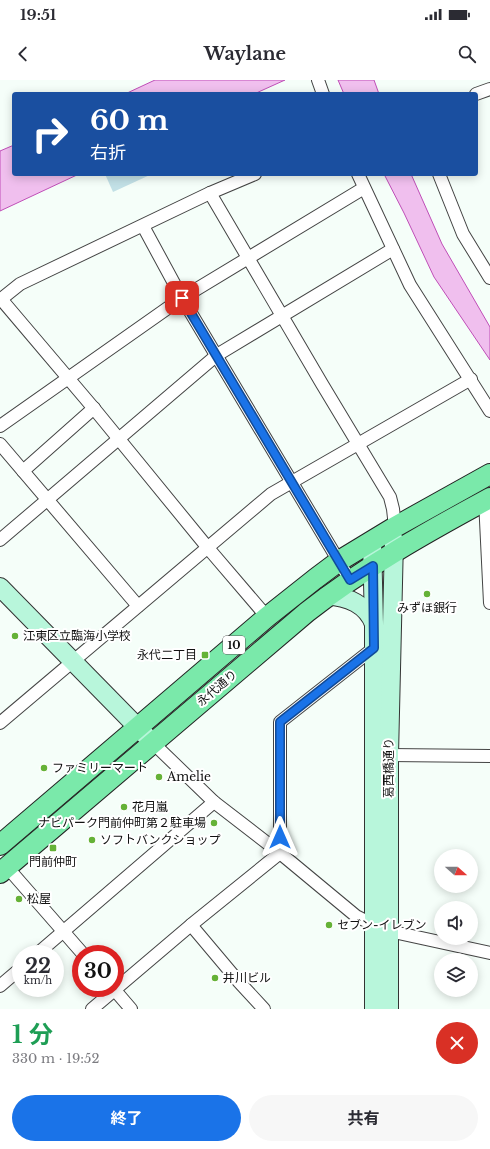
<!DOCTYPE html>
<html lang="ja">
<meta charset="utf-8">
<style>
body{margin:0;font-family:"Libre Baskerville","Noto Sans JP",serif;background:#f7f7f7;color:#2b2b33;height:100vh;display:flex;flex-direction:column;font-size:15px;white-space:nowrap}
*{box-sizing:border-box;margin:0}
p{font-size:13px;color:#7c7c81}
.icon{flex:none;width:22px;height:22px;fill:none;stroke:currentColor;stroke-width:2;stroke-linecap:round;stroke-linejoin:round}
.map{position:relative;height:929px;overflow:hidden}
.panel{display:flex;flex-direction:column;background:#fff;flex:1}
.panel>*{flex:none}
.top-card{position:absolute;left:12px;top:12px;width:466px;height:84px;border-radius:4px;box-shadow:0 2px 10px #0003;background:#1a4fa0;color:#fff;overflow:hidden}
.needle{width:26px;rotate:111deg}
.controls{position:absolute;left:434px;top:769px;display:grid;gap:8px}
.controls a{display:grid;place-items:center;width:44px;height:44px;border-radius:50%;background:#fff;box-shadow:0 2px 10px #0003;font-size:20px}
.speed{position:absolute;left:12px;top:865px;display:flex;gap:8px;font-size:20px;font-weight:700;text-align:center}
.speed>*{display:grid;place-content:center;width:52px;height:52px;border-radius:50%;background:#fff;box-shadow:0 2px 10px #0003;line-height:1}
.speed small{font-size:10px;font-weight:400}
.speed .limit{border:6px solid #d22;background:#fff;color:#111}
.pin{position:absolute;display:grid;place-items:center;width:34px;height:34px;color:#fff;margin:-17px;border-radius:8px;box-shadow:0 2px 6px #0006}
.me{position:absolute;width:44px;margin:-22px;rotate:0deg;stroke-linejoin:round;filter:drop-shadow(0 0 3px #0008)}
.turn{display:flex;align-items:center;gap:14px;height:84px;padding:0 12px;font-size:18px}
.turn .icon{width:52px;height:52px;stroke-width:2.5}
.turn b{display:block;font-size:28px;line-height:34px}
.round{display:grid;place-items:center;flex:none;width:42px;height:42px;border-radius:21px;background:#f7f7f7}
.summary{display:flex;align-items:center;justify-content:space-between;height:68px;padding:0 12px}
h1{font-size:24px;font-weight:700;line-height:30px;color:#1e9e55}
.action{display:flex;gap:8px;margin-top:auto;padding:8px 12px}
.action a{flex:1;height:46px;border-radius:24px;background:#1a73e8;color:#fff;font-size:16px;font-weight:700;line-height:46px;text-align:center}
.action a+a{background:#f7f7f7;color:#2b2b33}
.status{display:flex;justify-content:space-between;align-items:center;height:28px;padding:0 20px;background:#fff;direction:ltr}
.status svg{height:11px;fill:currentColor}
header{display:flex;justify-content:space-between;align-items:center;height:52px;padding:0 12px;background:#fff;font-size:18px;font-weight:700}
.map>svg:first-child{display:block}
.green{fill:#c2e0e6}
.water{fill:#f0bfee;stroke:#bf4eb7}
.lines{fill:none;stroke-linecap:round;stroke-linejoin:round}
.street-casing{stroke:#444;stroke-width:14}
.secondary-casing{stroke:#333;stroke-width:20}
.primary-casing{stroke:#222;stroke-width:22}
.street{stroke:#fff;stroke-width:12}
.secondary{stroke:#b8f6db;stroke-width:18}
.primary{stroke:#7ae9aa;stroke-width:20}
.route-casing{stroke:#114b97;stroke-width:10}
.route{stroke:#1a73e8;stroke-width:7}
.poi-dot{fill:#65b237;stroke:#fff;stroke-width:1.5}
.labels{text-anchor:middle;stroke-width:4;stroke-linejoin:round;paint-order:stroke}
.shield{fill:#fff;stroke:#585858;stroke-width:1}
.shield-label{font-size:11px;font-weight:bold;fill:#111}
.poi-label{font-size:12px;fill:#111;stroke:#fff;text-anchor:start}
.street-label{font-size:12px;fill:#111;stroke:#fff}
</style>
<div class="status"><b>19:51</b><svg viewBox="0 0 49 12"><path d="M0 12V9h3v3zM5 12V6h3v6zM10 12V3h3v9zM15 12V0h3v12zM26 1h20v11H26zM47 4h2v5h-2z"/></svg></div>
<header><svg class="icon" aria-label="back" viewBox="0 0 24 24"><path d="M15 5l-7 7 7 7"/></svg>Waylane<svg class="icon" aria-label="search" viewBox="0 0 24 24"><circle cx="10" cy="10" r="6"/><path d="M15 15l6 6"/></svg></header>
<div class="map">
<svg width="490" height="929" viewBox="0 0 490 929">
<rect width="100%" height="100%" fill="#f5fef9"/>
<polygon class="green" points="105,94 152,94 113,112"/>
<g class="water">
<polygon points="155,0 285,0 254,14 125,14"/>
<polygon points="338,0 374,0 379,14 344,14"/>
<polygon points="14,65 14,94 79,94 0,131 0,71"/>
<polygon points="384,94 411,94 442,164 490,247 490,280 434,197 404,133"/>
</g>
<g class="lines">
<g class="street-casing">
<g id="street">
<polyline points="318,0 323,14"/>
<polyline points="476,14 490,9"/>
<polyline points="358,94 410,205 490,331"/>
<polyline points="439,94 463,154 490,198"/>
<polyline points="210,113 322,304 390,417 393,429 395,447"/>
<polyline points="143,146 182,218 350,500"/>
<polyline points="1,219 96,331 208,468 267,537"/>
<polyline points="0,220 20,204 210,113 255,94"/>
<polyline points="0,346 182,218 364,108"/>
<polyline points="0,364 138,526"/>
<polyline points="23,391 94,328"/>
<polyline points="485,420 490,523"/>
<polyline points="0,460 217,275 393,169"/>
<polyline points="0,643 271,414 471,299"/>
<polyline points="153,663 214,722 280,773 356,836 374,845 389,851 490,873"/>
<polyline points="389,675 490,676"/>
<polyline points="7,787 83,874"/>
<polyline points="191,845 239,902 264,929"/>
<polyline points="37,874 214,722"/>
<polyline points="0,906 21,888"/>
<polyline points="113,908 131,929"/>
<polyline points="92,929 191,845 280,773 280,642 374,568"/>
</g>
</g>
<g class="secondary-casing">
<g id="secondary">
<polyline points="372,461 374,544 374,929"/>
<polyline points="0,507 153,663"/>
<path d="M327,516C348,516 367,525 374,544"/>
<polyline points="389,929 389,675 394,460"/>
</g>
</g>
<g class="primary-casing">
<g id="primary">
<polyline points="0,765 267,537 315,499 339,481 395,447 490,394"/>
<path d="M0,793L307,532C363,488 427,452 490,418"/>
</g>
</g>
<use href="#street" class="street"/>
<use href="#secondary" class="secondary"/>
<use href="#primary" class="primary"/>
</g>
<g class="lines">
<g class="route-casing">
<polyline id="route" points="182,218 350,500 373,486 374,568 280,642 280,757"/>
</g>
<use href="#route" class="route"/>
</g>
<g class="poi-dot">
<circle cx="427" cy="514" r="4"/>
<circle cx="15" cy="556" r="4"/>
<rect x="201" y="571" width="8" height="8" rx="2"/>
<circle cx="44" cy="688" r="4"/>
<circle cx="159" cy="697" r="4"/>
<circle cx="124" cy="727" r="4"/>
<circle cx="214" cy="743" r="4"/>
<circle cx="92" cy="760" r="4"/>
<rect x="49" y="764" width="8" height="8" rx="2"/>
<circle cx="19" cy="819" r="4"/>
<circle cx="329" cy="845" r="4"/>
<circle cx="215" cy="898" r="4"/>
</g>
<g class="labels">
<rect class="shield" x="223" y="556" width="22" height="18" rx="3"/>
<g class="shield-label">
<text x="234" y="569">10</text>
</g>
<g class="poi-label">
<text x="427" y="532" text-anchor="middle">みずほ銀行</text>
<text x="23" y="560">江東区立臨海小学校</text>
<text x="197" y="579" text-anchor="end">永代二丁目</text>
<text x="52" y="692">ファミリーマート</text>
<text x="167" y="701">Amelie</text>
<text x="132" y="731">花月嵐</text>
<text x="206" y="747" text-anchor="end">ナビパーク門前仲町第２駐車場</text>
<text x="100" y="764">ソフトバンクショップ</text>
<text x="53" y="786" text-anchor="middle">門前仲町</text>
<text x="27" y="823">松屋</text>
<text x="337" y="849">セブン-イレブン</text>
<text x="223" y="902">井川ビル</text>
</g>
<g class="street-label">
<text transform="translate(217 608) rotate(-40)" y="4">永代通り</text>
<text transform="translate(389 688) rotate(-90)" y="4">葛西橋通り</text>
</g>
</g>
</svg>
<div class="controls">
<a><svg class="needle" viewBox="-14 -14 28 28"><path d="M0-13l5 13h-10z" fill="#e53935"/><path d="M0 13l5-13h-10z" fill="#7c7c81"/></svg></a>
<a><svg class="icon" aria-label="sound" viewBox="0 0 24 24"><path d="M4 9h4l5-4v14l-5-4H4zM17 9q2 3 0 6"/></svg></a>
<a><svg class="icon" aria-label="layers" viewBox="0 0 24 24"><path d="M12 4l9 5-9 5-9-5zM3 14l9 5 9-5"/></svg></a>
</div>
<div class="speed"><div>22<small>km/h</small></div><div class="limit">30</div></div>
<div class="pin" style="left:182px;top:218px;background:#d93025"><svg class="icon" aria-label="arrive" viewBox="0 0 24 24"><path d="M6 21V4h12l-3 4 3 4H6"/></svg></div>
<svg class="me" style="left:280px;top:757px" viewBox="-20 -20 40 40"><path d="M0-17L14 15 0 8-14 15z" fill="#1a73e8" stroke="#fff" stroke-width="4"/></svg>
<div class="top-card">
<div class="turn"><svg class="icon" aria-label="right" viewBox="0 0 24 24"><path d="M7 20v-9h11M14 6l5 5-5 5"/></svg><div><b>60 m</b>右折</div></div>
</div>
</div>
<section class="panel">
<div class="summary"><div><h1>1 分</h1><p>330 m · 19:52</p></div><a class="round" style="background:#d93025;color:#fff"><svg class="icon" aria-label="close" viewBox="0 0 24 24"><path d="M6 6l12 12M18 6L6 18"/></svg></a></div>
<div class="action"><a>終了</a><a>共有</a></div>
</section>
